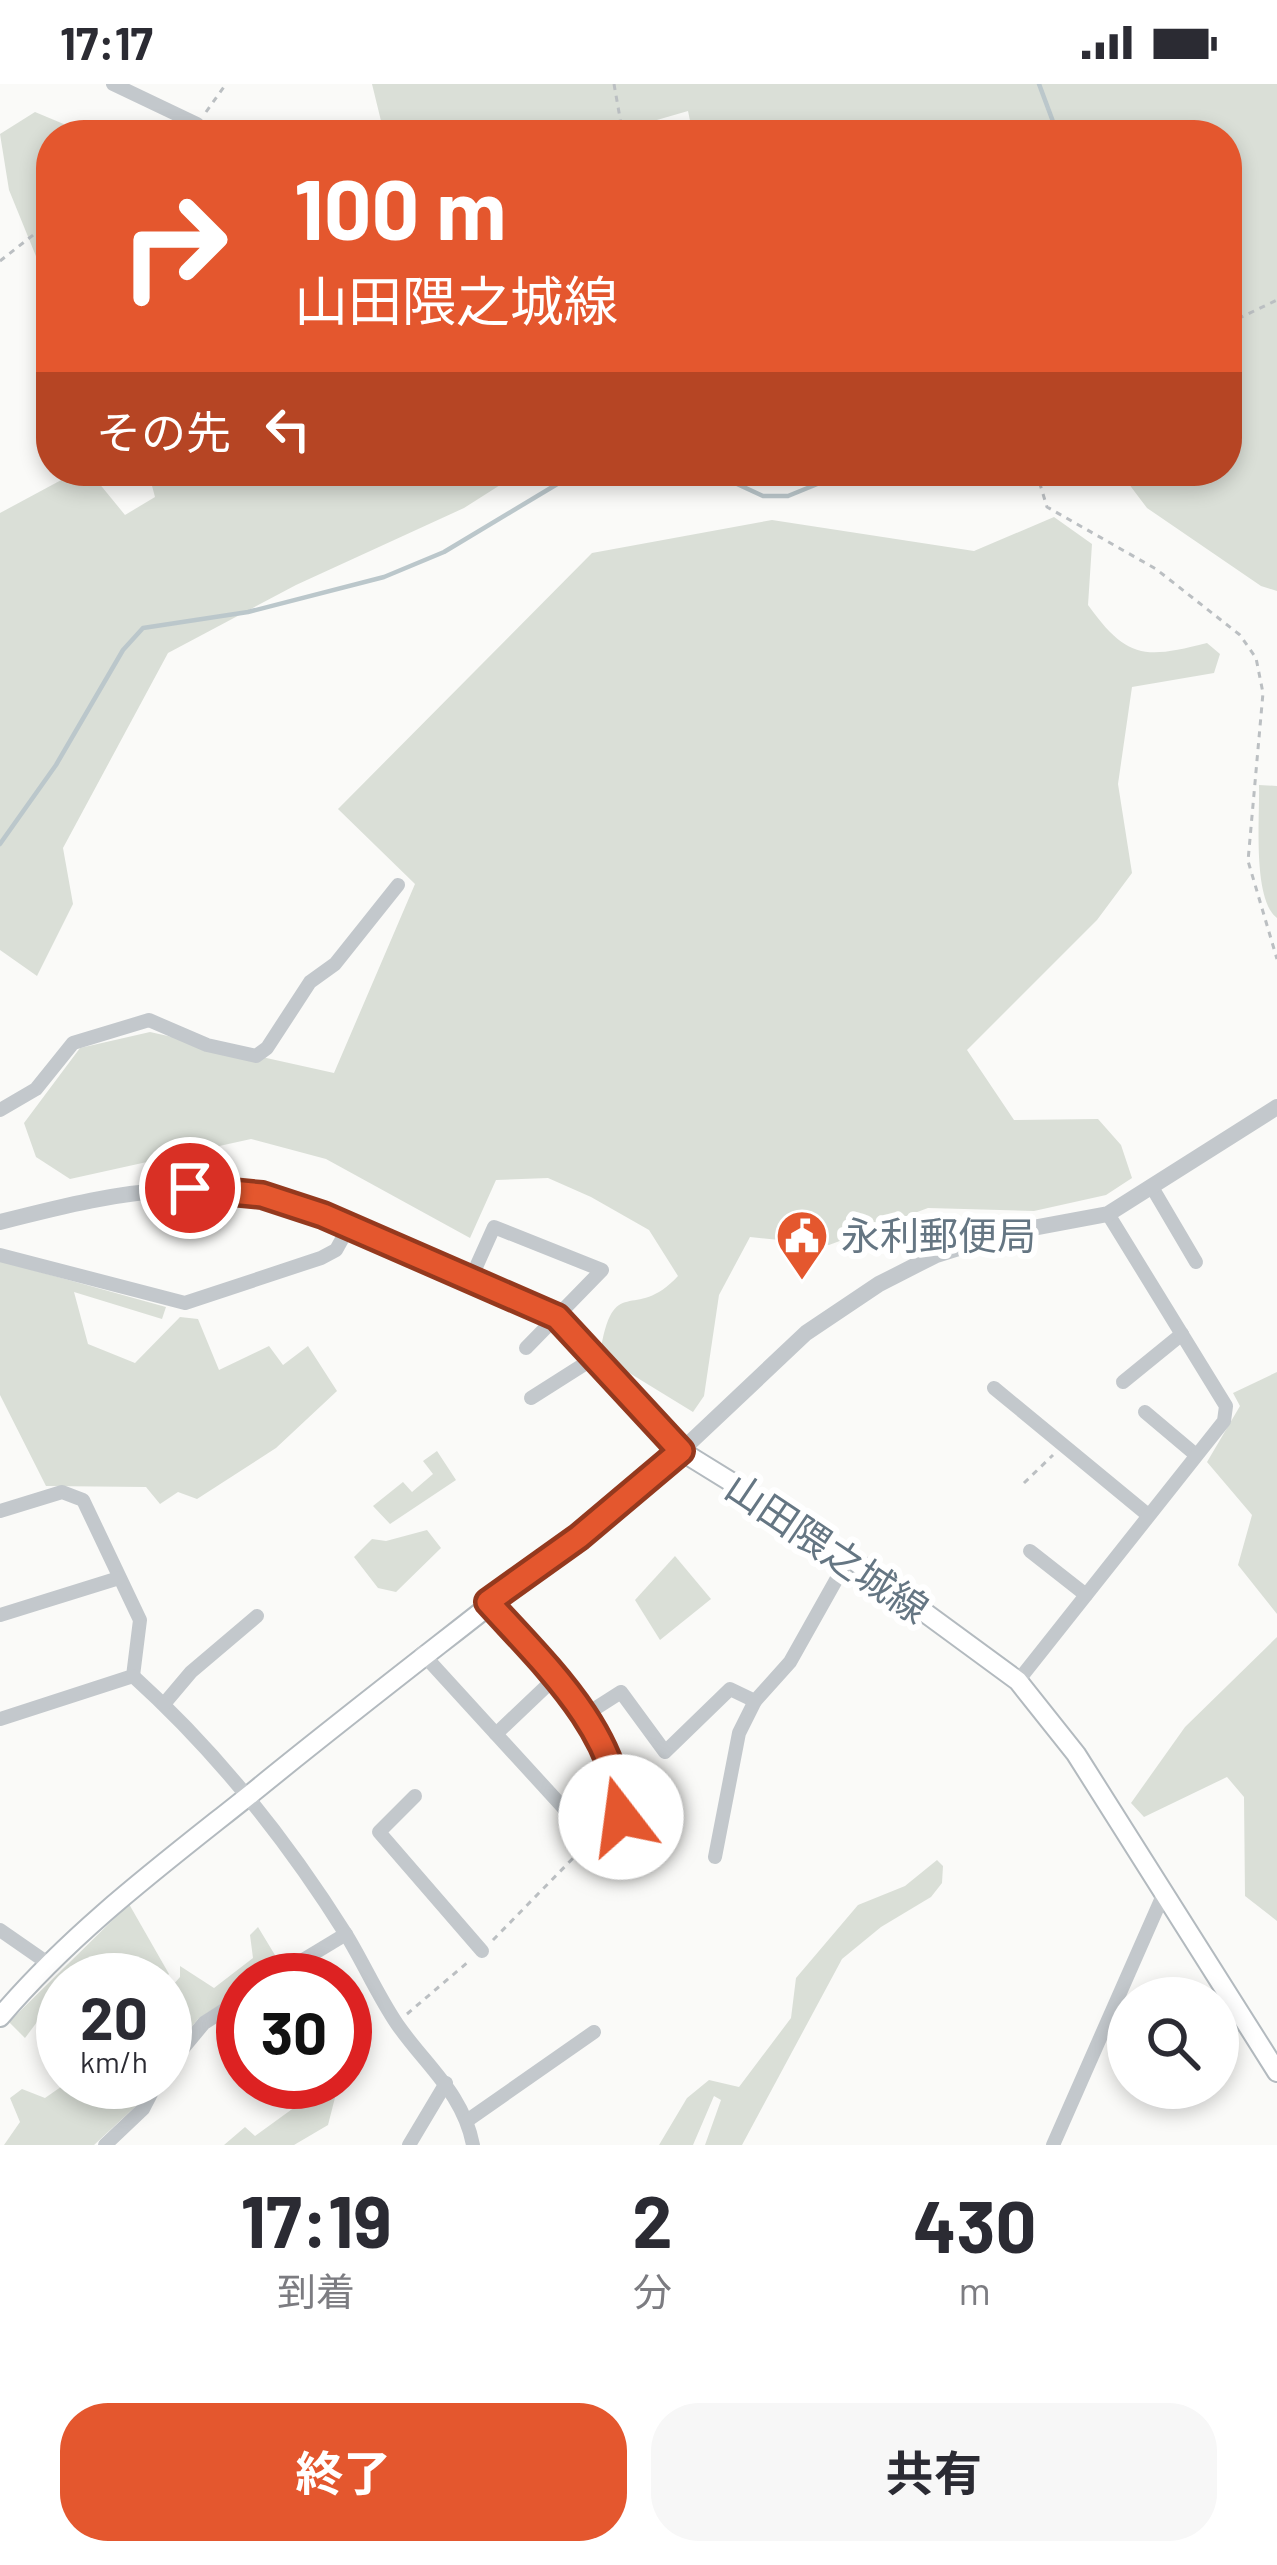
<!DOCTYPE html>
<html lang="ja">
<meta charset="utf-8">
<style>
body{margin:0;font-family:Barlow,"Noto Sans JP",sans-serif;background:#f7f7f7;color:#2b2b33;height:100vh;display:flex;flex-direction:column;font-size:45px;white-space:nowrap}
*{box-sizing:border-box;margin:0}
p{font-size:39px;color:#7c7c81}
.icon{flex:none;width:66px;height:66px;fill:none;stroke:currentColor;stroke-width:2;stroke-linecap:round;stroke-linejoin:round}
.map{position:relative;height:2061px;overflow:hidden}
.sheet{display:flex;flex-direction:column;background:#fff;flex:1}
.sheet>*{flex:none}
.guide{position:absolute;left:36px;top:36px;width:1206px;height:366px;border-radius:48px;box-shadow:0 6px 18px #0003;background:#e4572e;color:#fff;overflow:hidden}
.tools{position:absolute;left:1107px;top:1893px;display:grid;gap:24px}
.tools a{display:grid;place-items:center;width:132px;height:132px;border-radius:50%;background:#fff;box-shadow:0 6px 18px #0003;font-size:60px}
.speed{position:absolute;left:36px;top:1869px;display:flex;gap:24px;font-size:60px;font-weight:700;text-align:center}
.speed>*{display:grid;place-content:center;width:156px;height:156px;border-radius:50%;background:#fff;box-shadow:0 6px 18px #0003;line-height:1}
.speed small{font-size:30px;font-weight:400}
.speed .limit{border:18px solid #d22;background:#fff;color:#111}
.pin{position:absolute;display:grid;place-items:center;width:102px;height:102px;color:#fff;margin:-51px;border:6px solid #fff;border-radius:50%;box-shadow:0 3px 12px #0007}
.me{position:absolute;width:132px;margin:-66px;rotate:345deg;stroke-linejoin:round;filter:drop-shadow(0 0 9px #0008)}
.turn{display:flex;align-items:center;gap:42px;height:252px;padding:0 60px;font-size:54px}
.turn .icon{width:156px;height:156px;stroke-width:2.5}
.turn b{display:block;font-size:84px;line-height:102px}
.then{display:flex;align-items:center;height:114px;padding:0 60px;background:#0003;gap:24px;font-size:45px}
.eta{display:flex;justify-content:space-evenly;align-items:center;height:204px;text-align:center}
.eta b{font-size:72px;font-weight:700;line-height:84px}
.cta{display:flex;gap:24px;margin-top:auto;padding:24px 60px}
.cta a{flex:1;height:138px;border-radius:48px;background:#e4572e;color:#fff;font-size:48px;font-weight:700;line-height:138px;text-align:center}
.cta a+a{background:#f7f7f7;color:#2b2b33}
.status{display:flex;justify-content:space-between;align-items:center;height:84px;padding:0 60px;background:#fff;direction:ltr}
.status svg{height:33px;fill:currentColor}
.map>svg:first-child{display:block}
.green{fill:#dadfd7}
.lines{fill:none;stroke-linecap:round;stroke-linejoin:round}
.stream{stroke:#bbc7cb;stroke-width:4.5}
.secondary-casing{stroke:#b3babf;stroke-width:22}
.path{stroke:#bbbfc2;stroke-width:3;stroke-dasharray:6 6;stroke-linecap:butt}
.minor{stroke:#c3c8cc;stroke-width:14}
.tertiary{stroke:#c3c8cc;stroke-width:16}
.secondary{stroke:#fff;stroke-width:18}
.route-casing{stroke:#94391e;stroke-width:30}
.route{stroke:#e4572e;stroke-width:21}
.labels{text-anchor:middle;stroke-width:12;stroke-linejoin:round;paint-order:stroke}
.poi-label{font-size:39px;fill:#657683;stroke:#fff;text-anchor:start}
.street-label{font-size:39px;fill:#657683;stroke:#fff}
</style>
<div class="status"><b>17:17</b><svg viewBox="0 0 49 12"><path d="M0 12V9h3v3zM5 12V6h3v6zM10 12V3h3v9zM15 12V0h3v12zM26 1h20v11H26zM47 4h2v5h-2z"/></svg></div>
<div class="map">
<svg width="1277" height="2061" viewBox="0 0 1277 2061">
<rect width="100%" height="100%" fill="#fafaf8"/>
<g class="green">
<polygon points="372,0 1277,0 1277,507 1261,502 1147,424 1119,387 1227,387 1227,51 693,51 688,27 605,51 376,51 382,41"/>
<polygon points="35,28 90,51 51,51 51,209 9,106 0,50"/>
<polygon points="78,387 89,387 125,431 155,413 148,387 522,387 464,424 296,501 168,569 63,764 73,820 37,892 0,866 0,429"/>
<path d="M1054,433L1092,460L1088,521C1127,575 1144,575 1207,559L1220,570L1214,589L1132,603L1118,700L1132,789L1097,836L967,966L1014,1036L1098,1035L1121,1061L1132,1094L1106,1111L1034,1127L928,1124L829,1161L750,1153L719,1211L704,1312L693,1328L600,1271C613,1186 634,1240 678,1192L649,1146L591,1113L548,1094L496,1096L470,1154L326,1075L251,1055L70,1095L36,1073L24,1039L80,964L150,948L334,989L415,800L338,725L592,469L772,436L974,467Z"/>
<path d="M1259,701L1277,702V834C1252,815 1260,732 1259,701Z"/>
<polygon points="0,1177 166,1223 162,1235 74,1208 88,1260 135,1279 180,1233 198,1235 219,1286 269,1262 283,1281 308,1262 337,1307 276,1364 197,1415 178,1408 160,1420 146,1403 46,1402 0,1311"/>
<polygon points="1277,1288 1277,1530 1238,1481 1252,1431 1207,1378 1240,1322 1233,1309"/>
<polygon points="437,1367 456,1396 390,1440 373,1422 403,1398 412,1408 433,1390 423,1377"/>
<polygon points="427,1446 441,1464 396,1508 378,1504 354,1473 372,1455 386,1457"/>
<polygon points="675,1472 711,1515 660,1556 635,1516"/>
<polygon points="1277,1553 1277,1837 1245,1812 1244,1713 1227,1693 1144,1733 1131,1719 1185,1643"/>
<polygon points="937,1776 943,1782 942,1799 931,1813 881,1843 842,1875 742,2061 705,2061 721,2016 714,2012 693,2061 659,2061 687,2014 709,1996 739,2003 791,1934 796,1894 858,1821 905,1802"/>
<polygon points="129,1820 169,1890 164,1896 137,1896 120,1883 108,1896 63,1896 63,1957 40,1934 25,1954 9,1938"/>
<polygon points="258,1843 281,1881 258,1896 243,1896 243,1906 198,1935 165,1976 165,1910 180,1893 180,1882 214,1904 253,1874 250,1851"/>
<polygon points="68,1998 150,1998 137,2021 94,2061 4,2061 20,2038 10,2014 22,2005 45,2014"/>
<polygon points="305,1998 339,1998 328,2041 294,2061 224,2061 245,2043 255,2052 295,2023"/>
</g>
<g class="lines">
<g class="stream">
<polyline points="1039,0 1058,51"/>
<polyline points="709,387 763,412 788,412 849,387"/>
<polyline points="0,760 56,681 123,566 143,544 248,528 384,493 444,468 579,387"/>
</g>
<g class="secondary-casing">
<path id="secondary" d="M0,1933C74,1846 163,1780 252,1709C394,1593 541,1485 681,1367L830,1459L1018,1597L1076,1670L1277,1988"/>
</g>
<g class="path">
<polyline points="614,0 623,51"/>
<polyline points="206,28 226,0"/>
<polyline points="0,177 51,137"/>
<polyline points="1227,240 1277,216"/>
<polyline points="1036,387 1047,423 1156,485 1240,551 1256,574 1263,609 1248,777 1277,875"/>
<polyline points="1024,1399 1053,1371"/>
<polyline points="493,1856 583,1764"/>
<polyline points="407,1930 468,1878"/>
</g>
<g class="minor">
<polyline points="113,0 197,40"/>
<polyline points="0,1026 36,1005 73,959 149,936 207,961 256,972 267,964 310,898 335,880 398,801"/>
<polyline points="1153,1105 1196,1178"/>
<polyline points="0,1171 185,1219 321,1174 336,1166 350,1141"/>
<polyline points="435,1180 472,1192 557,1233 681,1367"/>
<polyline points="472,1192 494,1143 602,1186 526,1264"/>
<polyline points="1123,1298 1182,1250"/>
<polyline points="994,1304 1148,1431"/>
<polyline points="531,1314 594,1274"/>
<polyline points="1145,1328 1196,1371"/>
<polyline points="0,1427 62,1408 83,1416 140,1536 133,1592 0,1635"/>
<polyline points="1030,1467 1086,1511"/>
<polyline points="488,1518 585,1631"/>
<polyline points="0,1531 119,1494"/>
<polyline points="422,1569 592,1755"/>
<path d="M133,1592C217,1668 287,1756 347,1852C364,1880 378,1912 397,1940C426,1982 463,2009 473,2061"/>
<polyline points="1018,1597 1224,1337 1226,1322 1108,1130"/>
<polyline points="164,1620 191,1588 257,1532"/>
<polyline points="496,1650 556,1593"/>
<polyline points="415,1712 379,1748 482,1867"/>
<polyline points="621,1733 613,1690 585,1631 621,1608 665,1668 730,1605 755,1617 790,1578 849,1473"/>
<polyline points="715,1773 739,1649 755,1617"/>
<polyline points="0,1846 49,1880"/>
<polyline points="270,1896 346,1850"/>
<polyline points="165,1986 204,1939 243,1914"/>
<polyline points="468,2036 594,1948"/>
<polyline points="105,2061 143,2025 157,1998"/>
<polyline points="409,2061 446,1999"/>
<polyline points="1053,2061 1164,1809"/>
</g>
<g class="tertiary">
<path d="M0,1138C134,1104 210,1087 343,1138C375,1151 406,1162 435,1180"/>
<polyline points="681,1367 806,1249 879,1200 936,1171 1006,1149 1108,1130 1277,1023"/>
</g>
<use href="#secondary" class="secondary"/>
</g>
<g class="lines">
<g class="route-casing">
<path id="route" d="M190,1104L262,1111L323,1131L557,1233L681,1367L579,1453L488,1518C542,1578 618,1647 621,1733"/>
</g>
<use href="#route" class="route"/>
</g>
<defs>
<g id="civic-pin" transform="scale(2.7)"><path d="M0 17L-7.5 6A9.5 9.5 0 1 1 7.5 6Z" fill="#e4572e" stroke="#fff"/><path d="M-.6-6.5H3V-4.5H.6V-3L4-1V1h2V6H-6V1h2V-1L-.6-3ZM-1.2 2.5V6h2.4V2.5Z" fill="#fff"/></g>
</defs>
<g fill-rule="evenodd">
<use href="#civic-pin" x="802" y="1152"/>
</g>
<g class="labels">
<g class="poi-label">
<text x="841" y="1166">永利郵便局</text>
</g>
<g class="street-label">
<text transform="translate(827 1464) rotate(34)" y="14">山田隈之城線</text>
</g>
</g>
</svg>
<div class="tools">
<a><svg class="icon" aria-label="search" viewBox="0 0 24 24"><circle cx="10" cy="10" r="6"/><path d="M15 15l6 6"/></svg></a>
</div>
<div class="speed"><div>20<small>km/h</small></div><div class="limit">30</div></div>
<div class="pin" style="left:190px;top:1104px;background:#d93025"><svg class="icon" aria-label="arrive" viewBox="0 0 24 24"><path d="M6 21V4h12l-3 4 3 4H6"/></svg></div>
<svg class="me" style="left:621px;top:1733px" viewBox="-20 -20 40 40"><circle r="19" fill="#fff"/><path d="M0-13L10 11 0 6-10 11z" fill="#e4572e"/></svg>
<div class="guide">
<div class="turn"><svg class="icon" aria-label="right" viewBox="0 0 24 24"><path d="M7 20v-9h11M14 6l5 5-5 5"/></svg><div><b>100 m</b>山田隈之城線</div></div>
<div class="then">その先<svg class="icon" aria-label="left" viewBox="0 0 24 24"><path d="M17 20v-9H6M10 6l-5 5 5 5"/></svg></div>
</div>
</div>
<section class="sheet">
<div class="eta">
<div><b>17:19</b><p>到着</p></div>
<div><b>2</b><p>分</p></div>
<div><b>430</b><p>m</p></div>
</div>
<div class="cta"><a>終了</a><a>共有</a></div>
</section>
